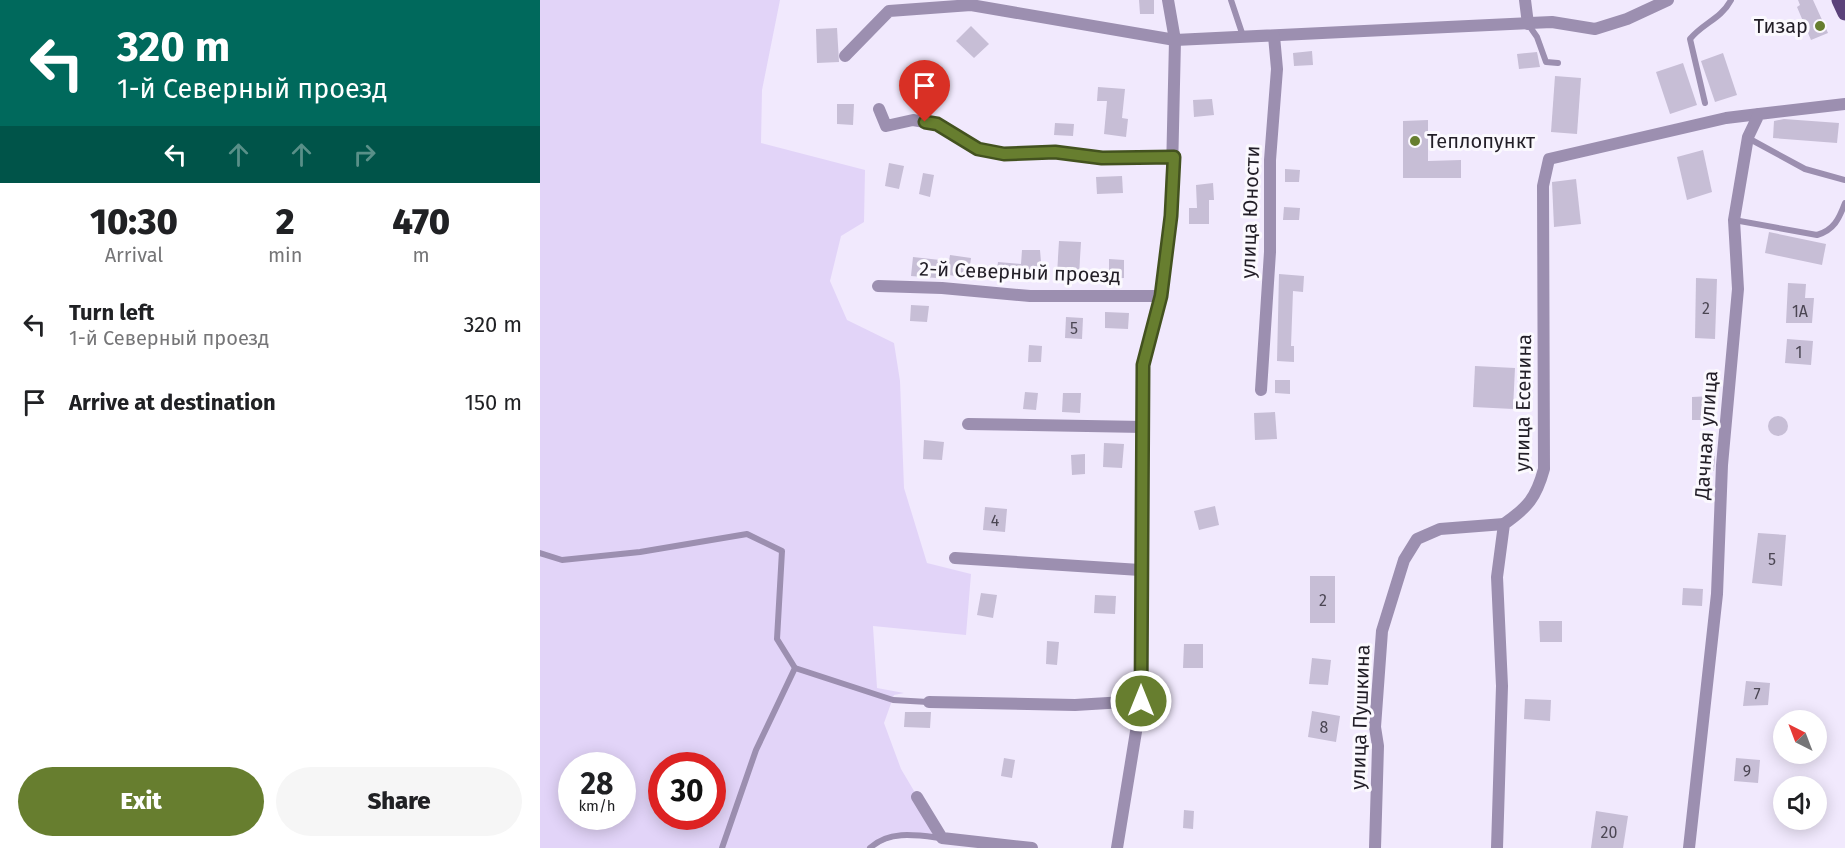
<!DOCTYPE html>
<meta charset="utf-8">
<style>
body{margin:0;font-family:"Fira Sans",sans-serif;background:#f6f6f6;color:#202124;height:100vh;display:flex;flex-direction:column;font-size:22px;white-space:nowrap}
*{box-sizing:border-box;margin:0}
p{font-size:20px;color:#757577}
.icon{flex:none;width:33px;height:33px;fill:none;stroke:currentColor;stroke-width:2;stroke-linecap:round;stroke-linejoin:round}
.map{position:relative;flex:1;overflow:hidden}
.drawer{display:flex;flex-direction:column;background:#fff;width:540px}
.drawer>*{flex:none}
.hud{background:#00695c;color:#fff;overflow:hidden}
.needle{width:39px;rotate:318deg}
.controls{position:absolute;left:1233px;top:710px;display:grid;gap:12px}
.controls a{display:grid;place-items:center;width:54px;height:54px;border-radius:50%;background:#fff;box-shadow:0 3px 15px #0003;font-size:30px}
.speed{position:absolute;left:18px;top:752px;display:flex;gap:12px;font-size:30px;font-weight:700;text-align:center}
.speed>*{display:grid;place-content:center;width:78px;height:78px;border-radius:50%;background:#fff;box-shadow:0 3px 15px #0003;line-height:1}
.speed small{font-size:15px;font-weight:400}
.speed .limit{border:9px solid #d22;background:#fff;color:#111}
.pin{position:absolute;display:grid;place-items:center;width:51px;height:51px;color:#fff;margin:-62px -26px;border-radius:50% 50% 50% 0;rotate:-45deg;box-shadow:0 0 6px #0007}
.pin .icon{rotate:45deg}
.me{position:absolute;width:66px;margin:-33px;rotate:0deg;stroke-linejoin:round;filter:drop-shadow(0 0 4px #0008)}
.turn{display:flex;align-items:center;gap:21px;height:126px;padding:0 18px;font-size:27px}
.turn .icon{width:78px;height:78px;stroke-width:2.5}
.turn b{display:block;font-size:42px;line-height:51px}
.lanes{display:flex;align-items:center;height:57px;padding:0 18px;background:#0003;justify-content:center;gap:30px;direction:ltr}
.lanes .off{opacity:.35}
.eta{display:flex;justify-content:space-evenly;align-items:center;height:102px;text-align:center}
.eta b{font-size:36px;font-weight:800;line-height:42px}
.action{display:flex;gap:12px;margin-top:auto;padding:12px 18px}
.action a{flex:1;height:69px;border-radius:36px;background:#677e2f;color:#fff;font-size:24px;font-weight:800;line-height:69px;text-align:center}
.action a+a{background:#f6f6f6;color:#202124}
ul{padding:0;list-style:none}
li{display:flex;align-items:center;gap:18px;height:78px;padding:0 18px}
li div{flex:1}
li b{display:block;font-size:22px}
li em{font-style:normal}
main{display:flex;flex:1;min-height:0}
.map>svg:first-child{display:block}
.green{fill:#e2d4f8;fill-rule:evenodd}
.building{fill:#c7bed6}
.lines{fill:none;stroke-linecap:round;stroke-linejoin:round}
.service{stroke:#9c8fb0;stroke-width:6}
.minor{stroke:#9c8fb0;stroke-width:12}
.primary{stroke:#5b427a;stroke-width:15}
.route-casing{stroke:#43521f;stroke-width:15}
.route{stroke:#677e2f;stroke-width:10}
.poi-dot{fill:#677e2f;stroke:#fbf9fe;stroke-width:2}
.labels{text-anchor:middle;stroke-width:6;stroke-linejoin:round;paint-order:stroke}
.number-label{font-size:16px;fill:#4b4653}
.poi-label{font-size:20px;fill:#221e27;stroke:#fbf9fe;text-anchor:end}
.street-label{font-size:20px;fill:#221e27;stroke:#fbf9fe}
</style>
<main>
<section class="drawer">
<div class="hud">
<div class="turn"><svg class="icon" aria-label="left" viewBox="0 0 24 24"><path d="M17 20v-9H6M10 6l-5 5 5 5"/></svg><div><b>320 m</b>1-й Северный проезд</div></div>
<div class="lanes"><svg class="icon" aria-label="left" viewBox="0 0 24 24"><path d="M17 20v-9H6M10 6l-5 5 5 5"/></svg><svg class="icon off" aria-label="ahead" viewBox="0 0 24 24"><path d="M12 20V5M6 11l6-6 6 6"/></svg><svg class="icon off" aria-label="ahead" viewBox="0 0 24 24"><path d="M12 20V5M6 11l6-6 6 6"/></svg><svg class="icon off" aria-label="right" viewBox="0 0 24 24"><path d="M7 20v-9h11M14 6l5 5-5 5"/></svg></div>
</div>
<div class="eta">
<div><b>10:30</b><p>Arrival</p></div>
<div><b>2</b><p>min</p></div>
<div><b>470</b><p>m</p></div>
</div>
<ul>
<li><svg class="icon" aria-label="left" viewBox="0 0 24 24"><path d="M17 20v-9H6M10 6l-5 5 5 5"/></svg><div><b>Turn left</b><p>1-й Северный проезд</p></div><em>320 m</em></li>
<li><svg class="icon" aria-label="arrive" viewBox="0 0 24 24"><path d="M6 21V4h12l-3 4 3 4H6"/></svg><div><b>Arrive at destination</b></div><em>150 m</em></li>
</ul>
<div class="action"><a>Exit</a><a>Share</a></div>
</section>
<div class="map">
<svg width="1305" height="848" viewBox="0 0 1305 848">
<rect width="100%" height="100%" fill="#f1e9fd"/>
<path class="green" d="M0,0H240L222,90L221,143L325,170L324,222L301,236L290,281L307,320L354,343L360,381L364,488L387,563L431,574L426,635L333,626L337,688L364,693L354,695L344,723L361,769L402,838L366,833L330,848H0ZM32,765H82V816H32ZM122,765H172V816H122Z"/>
<g class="building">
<polygon points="599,0 614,0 614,14 600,14"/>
<polygon points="1258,0 1273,0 1288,33 1271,40 1257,7 1260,5"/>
<polygon points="431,26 449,44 434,58 416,41"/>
<polygon points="297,28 299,62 277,63 276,29"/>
<polygon points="772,51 773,65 754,66 753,53"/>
<polygon points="997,52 1000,67 979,69 977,54"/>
<polygon points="1183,53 1197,95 1175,102 1161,61"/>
<polygon points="1143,63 1157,105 1130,114 1116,72"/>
<polygon points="1015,76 1041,78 1037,134 1011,132"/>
<polygon points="558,87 585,89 582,118 588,119 586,137 564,134 567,101 557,101"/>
<polygon points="672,99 674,115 654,117 653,100"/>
<polygon points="297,104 314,104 313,125 297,124"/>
<polygon points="1244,119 1299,123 1297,143 1233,138 1234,121"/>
<polygon points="888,120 888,161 921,160 921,178 863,178 863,121"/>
<polygon points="515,123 534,124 533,136 514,135"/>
<polygon points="1163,150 1172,192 1147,200 1137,157"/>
<polygon points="349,163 364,166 359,189 345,186"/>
<polygon points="745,169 760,170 759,182 745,182"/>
<polygon points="383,173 394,175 390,197 379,194"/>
<polygon points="582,176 583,193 557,194 556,177"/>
<polygon points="1036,179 1041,224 1014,227 1012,182"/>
<polygon points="673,183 674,200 669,200 669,224 649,224 649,208 657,208 656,185"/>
<polygon points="744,207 760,208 759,220 743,220"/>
<polygon points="1229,232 1286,244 1282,265 1225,253"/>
<polygon points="519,241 541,242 539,275 517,274"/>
<polygon points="482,250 500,250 502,274 473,272 472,278 456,277 458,262 481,264"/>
<polygon points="410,255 431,258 428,278 396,273 396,278 371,276 373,257 409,261"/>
<polygon points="569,259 584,260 584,278 569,278"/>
<polygon points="739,274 764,276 763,292 753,291 751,346 754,346 754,362 737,361"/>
<polygon points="1156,278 1177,279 1175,339 1155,338"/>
<polygon points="1248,283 1266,284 1265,298 1274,298 1272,323 1246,323"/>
<polygon points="371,305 389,306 387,322 370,321"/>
<polygon points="565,312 589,313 588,329 565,328"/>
<polygon points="526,317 543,318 542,339 525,338"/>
<polygon points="1247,339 1273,341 1271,365 1245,363"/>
<polygon points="489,345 502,346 501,362 488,362"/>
<polygon points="935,366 975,368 973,409 933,407"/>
<polygon points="735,380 750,380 750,394 735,393"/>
<polygon points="485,392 498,393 496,410 483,409"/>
<polygon points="523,393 541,393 540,413 522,412"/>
<polygon points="1172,396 1172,420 1152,420 1152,397"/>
<polygon points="735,412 737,439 715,440 714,413"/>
<circle cx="1238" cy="426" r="10"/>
<polygon points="384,440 404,442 402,460 383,459"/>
<polygon points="564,443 584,444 582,468 563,467"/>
<polygon points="545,454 545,474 532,475 531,455"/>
<polygon points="1161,455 1175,456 1174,471 1160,470"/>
<polygon points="675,506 679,525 659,530 654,511"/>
<polygon points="445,507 467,509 465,532 443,530"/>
<polygon points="1218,533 1246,535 1242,586 1212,583"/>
<rect x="770" y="576" width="25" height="47"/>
<polygon points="1143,588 1163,589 1162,606 1142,605"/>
<polygon points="441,593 457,595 453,618 437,615"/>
<polygon points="555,595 576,596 575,614 554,613"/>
<polygon points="999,621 1022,621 1022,642 1000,642"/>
<polygon points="507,641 519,642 517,665 506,664"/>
<polygon points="644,644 663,644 663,668 643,668"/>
<polygon points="772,658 791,660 788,685 769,684"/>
<polygon points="1206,681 1230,683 1228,705 1203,706"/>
<polygon points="985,699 1011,700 1010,721 984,719"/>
<polygon points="772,711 800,716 796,742 768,737"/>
<polygon points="365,712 391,712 390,728 364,727"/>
<polygon points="464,758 475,760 472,778 461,776"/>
<polygon points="1196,758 1220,760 1218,783 1194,781"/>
<polygon points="644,810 654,811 653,829 643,828"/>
<polygon points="1056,811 1088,816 1083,848 1051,848"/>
</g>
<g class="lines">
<g class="service">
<polyline points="691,0 703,36"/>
<polyline points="988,24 997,37 1006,62 1018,63"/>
<path d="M1165,103L1150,39C1163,23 1181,19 1191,0"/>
<polyline points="1208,138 1265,169 1305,180"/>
<path d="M1194,220L1277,235C1294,230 1299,219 1305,203"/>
<polyline points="0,553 22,560 100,552 207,534 242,551 237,639 255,668 353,700 388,702"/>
<polyline points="182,848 216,750 255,668"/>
<path d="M330,848C349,830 377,835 400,838"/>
</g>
<g class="minor">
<polyline points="985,0 988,24"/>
<polyline points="305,56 349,11 431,5 635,40 1012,22 1055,29 1087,19 1128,0"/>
<polyline points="339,109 346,126 373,120 397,124 438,149 464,154 515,152 562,158 634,157"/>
<polyline points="338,286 402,288 490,296 621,296"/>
<polyline points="721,390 730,252 730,160 737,69 734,36"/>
<polyline points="428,424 604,427"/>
<polyline points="415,558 600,570"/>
<polyline points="389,702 535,705 601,701"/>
<polyline points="377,797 402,838 492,848"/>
<polyline points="577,848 601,701 603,365 621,296 631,216 635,40 628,0"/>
<polyline points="835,848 838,746 835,727 842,631 864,560 877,539 900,529 964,524"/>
<path d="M957,848L962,686L957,577L964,524C988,507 996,498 1004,469L1003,186L1009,159L1186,118L1219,114"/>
<polyline points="1149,848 1177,594 1182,465 1198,289 1194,220 1208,137 1219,114 1305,104"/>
</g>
<polyline class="primary" points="1299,0 1305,13"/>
</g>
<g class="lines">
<g class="route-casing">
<polyline id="route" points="385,122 397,124 438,149 464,154 515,152 562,158 634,157 631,216 621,296 603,365 601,701"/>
</g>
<use href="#route" class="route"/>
</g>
<g class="poi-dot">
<circle cx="1280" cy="26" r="6"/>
<circle cx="875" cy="141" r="6"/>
</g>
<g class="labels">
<g class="number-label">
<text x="1166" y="314">2</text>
<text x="1260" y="317">1А</text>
<text x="534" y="334">5</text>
<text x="1259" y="358">1</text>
<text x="455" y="526">4</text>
<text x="1232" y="565">5</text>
<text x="783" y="606">2</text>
<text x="1217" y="700">7</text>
<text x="784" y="733">8</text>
<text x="1207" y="777">9</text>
<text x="1069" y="838">20</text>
</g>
<g class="poi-label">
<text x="1268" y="33">Тизар</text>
<text x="887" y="148" text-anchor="start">Теплопункт</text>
</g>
<g class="street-label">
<text transform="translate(710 212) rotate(-88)" y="7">улица Юности</text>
<text transform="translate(480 272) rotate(2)" y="7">2-й Северный проезд</text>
<text transform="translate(983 403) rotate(-89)" y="7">улица Есенина</text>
<text transform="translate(1166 435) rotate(-86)" y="7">Дачная улица</text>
<text transform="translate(820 717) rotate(-88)" y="7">улица Пушкина</text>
</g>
</g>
</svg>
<div class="controls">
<a><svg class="needle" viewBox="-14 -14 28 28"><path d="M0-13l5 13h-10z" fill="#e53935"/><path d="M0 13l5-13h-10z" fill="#757577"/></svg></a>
<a><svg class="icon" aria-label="sound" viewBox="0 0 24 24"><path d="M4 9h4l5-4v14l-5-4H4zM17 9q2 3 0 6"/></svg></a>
</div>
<div class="speed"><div>28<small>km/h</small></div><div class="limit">30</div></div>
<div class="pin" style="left:385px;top:122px;background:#d93025"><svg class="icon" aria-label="arrive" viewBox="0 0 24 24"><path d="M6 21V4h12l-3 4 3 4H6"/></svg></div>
<svg class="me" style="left:601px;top:701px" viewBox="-20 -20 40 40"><circle r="17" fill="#677e2f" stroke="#fff" stroke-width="3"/><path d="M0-11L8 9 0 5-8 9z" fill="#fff"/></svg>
</div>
</main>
